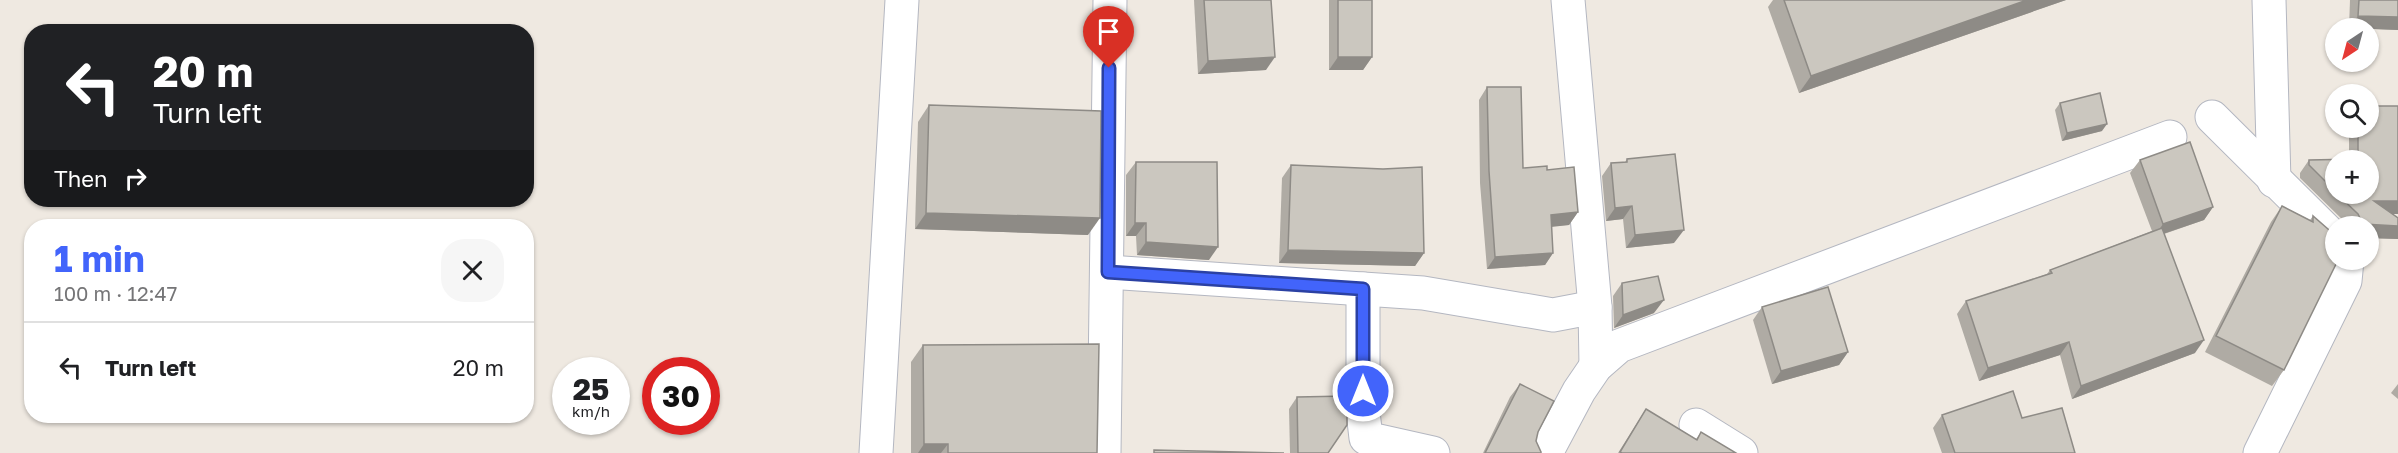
<!DOCTYPE html>
<meta charset="utf-8">
<style>
body{margin:0;font-family:"Golos Text",sans-serif;background:#f6f6f6;color:#202124;height:100vh;display:flex;flex-direction:column;font-size:22px;white-space:nowrap}
*{box-sizing:border-box;margin:0}
p{font-size:20px;color:#757577}
.icon{flex:none;width:33px;height:33px;fill:none;stroke:currentColor;stroke-width:2;stroke-linecap:round;stroke-linejoin:round}
.map{position:relative;flex:1;overflow:hidden}
.drawer{position:absolute;left:24px;top:219px;width:510px;height:204px;display:flex;flex-direction:column;background:#fff;border-radius:24px;box-shadow:0 2px 4px #0004}
.drawer>*{flex:none}
.top-card{position:absolute;left:24px;top:24px;width:510px;height:183px;border-radius:24px;box-shadow:0 2px 4px #0004;background:#202124;color:#fff;overflow:hidden}
.needle{width:39px;rotate:216deg}
.buttons{position:absolute;left:2325px;top:18px;display:grid;gap:12px}
.buttons a{display:grid;place-items:center;width:54px;height:54px;border-radius:50%;background:#fff;box-shadow:0 2px 4px #0004;font-size:30px}
.speed{position:absolute;left:552px;top:357px;display:flex;gap:12px;font-size:30px;font-weight:700;text-align:center}
.speed>*{display:grid;place-content:center;width:78px;height:78px;border-radius:50%;background:#fff;box-shadow:0 2px 4px #0004;line-height:1}
.speed small{font-size:15px;font-weight:400}
.speed .limit{border:9px solid #d22;background:#fff;color:#111}
.pin{position:absolute;display:grid;place-items:center;width:51px;height:51px;color:#fff;margin:-62px -26px;border-radius:50% 50% 50% 0;rotate:-45deg;box-shadow:0 0 6px #0007}
.pin .icon{rotate:45deg}
.me{position:absolute;width:66px;margin:-33px;rotate:0deg;stroke-linejoin:round;filter:drop-shadow(0 0 4px #0008)}
.turn{display:flex;align-items:center;gap:21px;height:126px;padding:0 30px;font-size:27px}
.turn .icon{width:78px;height:78px;stroke-width:2.5}
.turn b{display:block;font-size:42px;line-height:51px}
.then{display:flex;align-items:center;height:57px;padding:0 30px;background:#0003;gap:12px;font-size:22px}
.round{display:grid;place-items:center;flex:none;width:63px;height:63px;border-radius:24px;background:#f6f6f6}
.head{display:flex;align-items:center;justify-content:space-between;height:102px;padding:0 30px}
h1{font-size:36px;font-weight:700;line-height:45px;color:#4264fb}
ul{padding:0;list-style:none}
li{display:flex;align-items:center;gap:18px;height:90px;padding:0 30px;border-top:2px solid #e0e0e0}
li div{flex:1}
li b{display:block;font-size:22px}
li em{font-style:normal}
.map>svg:first-child{display:block}
.lines{fill:none;stroke-linecap:round;stroke-linejoin:round}
.street-casing{stroke:#b4b7c1;stroke-width:35}
.street{stroke:#fff;stroke-width:33}
.wall{fill:#afaba4;fill-rule:evenodd}
.shaded-wall{fill:#8e8b86}
.building{fill:#cbc7bf;stroke:#8e8b86;stroke-width:1.5}
.route-casing{stroke:#2b41a3;stroke-width:15}
.route{stroke:#4264fb;stroke-width:10}
</style>
<div class="map">
<svg width="2398" height="453" viewBox="0 0 2398 453">
<rect width="100%" height="100%" fill="#efe9e1"/>
<g class="lines">
<g class="street-casing">
<g id="street">
<polyline points="1568,0 1595,307 1596,366"/>
<polyline points="2269,0 2274,181"/>
<polyline points="2212,117 2336,240"/>
<polyline points="1108,272 1423,293 1553,315 1595,307"/>
<polyline points="1363,289 1363,412 1366,438 1433,453"/>
<polyline points="1696,425 1741,453"/>
<polyline points="876,453 902,0"/>
<polyline points="1104,453 1110,0"/>
<polyline points="1546,453 1579,391 1596,366 1619,346 2170,137"/>
<polyline points="2260,453 2345,281 2347,260"/>
</g>
</g>
<use href="#street" class="street"/>
</g>
<g class="wall">
<polygon points="1194,0 1271,0 1266,70 1198,74"/>
<polygon points="1329,0 1372,0 1372,57 1363,70 1329,70"/>
<polygon points="1773,0 2066,0 1799,93 1768,7"/>
<polygon points="2350,0 2398,0 2398,30 2349,28"/>
<polygon points="1487,87 1523,168 1547,170 1578,212 1569,225 1551,226 1553,253 1545,265 1487,269 1480,183 1479,100"/>
<polygon points="2060,103 2102,131 2062,141 2055,110"/>
<polygon points="929,105 1088,235 915,229 918,122"/>
<path d="M2349,128H2368L2392,214L2398,218V239L2368,238V226H2349L2300,178V173L2309,160L2349,159ZM2336,160L2368,194H2336Z"/>
<polygon points="1627,159 1674,243 1626,248 1623,219 1606,221 1602,176 1611,163 1625,162"/>
<polygon points="2140,160 2213,207 2204,220 2164,234 2195,353 2072,399 2060,355 1979,381 1957,314 1966,301 2047,274 2050,270 2152,231 2130,173"/>
<polygon points="1136,162 1209,260 1137,255 1136,236 1126,236 1126,175"/>
<polygon points="1291,165 1424,253 1415,266 1279,263 1282,178"/>
<polygon points="2282,206 2310,220 2313,216 2336,236 2284,370 2272,386 2205,352 2271,222"/>
<polygon points="1622,283 1654,313 1614,328 1613,296"/>
<polygon points="1762,307 1848,352 1839,365 1772,384 1753,320"/>
<polygon points="923,345 1097,453 911,453 911,362"/>
<polygon points="1520,384 1538,432 1536,441 1541,453 1483,453 1510,397"/>
<polygon points="2398,384 2398,399 2391,393"/>
<polygon points="1297,397 1328,453 1290,453 1289,409"/>
<polygon points="1646,409 1696,439 1701,432 1736,453 1618,453"/>
<polygon points="1942,415 2022,418 2075,453 1942,453 1933,428"/>
</g>
<g class="shaded-wall">
<polygon points="2027,0 2066,0 1799,93 1811,76"/>
<polygon points="2358,16 2398,17 2398,30 2349,28"/>
<polygon points="1275,57 1266,70 1198,74 1208,61"/>
<polygon points="1338,57 1372,57 1363,70 1329,70"/>
<polygon points="2107,124 2102,131 2062,141 2067,133"/>
<polygon points="2374,201 2398,201 2398,214 2365,214"/>
<polygon points="1632,206 1623,219 1606,221 1615,208"/>
<polygon points="2213,207 2204,220 2154,237 2163,224"/>
<polygon points="1578,212 1569,225 1542,228 1551,215"/>
<polygon points="926,213 1100,218 1088,235 915,229"/>
<polygon points="1135,223 1146,223 1136,236 1126,236"/>
<polygon points="2363,224 2398,226 2398,239 2368,238 2368,226 2362,226"/>
<polygon points="1684,230 1674,243 1626,248 1635,235"/>
<polygon points="1146,242 1218,247 1209,260 1137,255"/>
<polygon points="1288,250 1424,253 1415,266 1279,263"/>
<polygon points="1553,253 1545,265 1487,269 1495,257"/>
<polygon points="1664,300 1654,313 1614,328 1623,315"/>
<polygon points="2204,340 2195,353 2072,399 2081,386"/>
<polygon points="2069,342 2060,355 1979,381 1988,368"/>
<polygon points="1848,352 1839,365 1772,384 1781,371"/>
<polygon points="924,444 948,444 941,453 918,453"/>
</g>
<g class="building">
<polygon points="1204,0 1271,0 1275,57 1208,61"/>
<rect x="1338" y="0" width="34" height="57"/>
<polygon points="1784,0 2027,0 1811,76"/>
<polygon points="2359,0 2398,0 2398,17 2358,16"/>
<polygon points="1487,87 1521,87 1523,168 1547,166 1547,170 1574,167 1578,212 1551,215 1553,253 1495,257 1489,171"/>
<polygon points="2100,93 2107,124 2067,133 2060,103"/>
<polygon points="929,105 1101,111 1100,218 926,213"/>
<polygon points="2368,106 2398,106 2398,201 2374,201 2398,218 2398,226 2363,224 2358,214 2337,194 2368,194 2368,160 2336,160 2336,192 2309,165 2309,160 2358,159 2358,128 2368,128"/>
<polygon points="2190,142 2213,207 2163,224 2140,160"/>
<polygon points="1675,154 1684,230 1635,235 1632,206 1615,208 1611,163 1627,162 1627,159"/>
<polygon points="1136,162 1217,162 1218,247 1146,242 1146,223 1135,223"/>
<polygon points="1291,165 1383,169 1422,167 1424,253 1288,250"/>
<polygon points="2282,206 2313,222 2313,216 2336,236 2336,260 2338,260 2284,370 2216,336"/>
<polygon points="2162,228 2204,340 2081,386 2069,342 1988,368 1966,301 2052,273 2050,270"/>
<polygon points="1658,276 1664,300 1623,315 1622,283"/>
<polygon points="1828,287 1848,352 1781,371 1762,307"/>
<polygon points="1099,344 1097,453 948,453 948,444 924,444 923,345"/>
<polygon points="1520,384 1554,401 1538,432 1536,441 1541,452 1541,453 1485,453"/>
<polygon points="2013,391 2022,418 2062,408 2075,453 1955,453 1942,415"/>
<polygon points="1347,396 1347,425 1328,453 1298,453 1297,397"/>
<polygon points="1646,409 1697,440 1701,432 1736,453 1622,453 1620,452"/>
<polygon points="1154,450 1284,453 1154,453"/>
</g>
<g class="lines">
<g class="route-casing">
<polyline id="route" points="1109,68 1108,272 1363,289 1363,391"/>
</g>
<use href="#route" class="route"/>
</g>
</svg>
<div class="buttons">
<a><svg class="needle" viewBox="-14 -14 28 28"><path d="M0-13l5 13h-10z" fill="#e53935"/><path d="M0 13l5-13h-10z" fill="#757577"/></svg></a>
<a><svg class="icon" aria-label="search" viewBox="0 0 24 24"><circle cx="10" cy="10" r="6"/><path d="M15 15l6 6"/></svg></a>
<a>+</a>
<a>−</a>
</div>
<div class="speed"><div>25<small>km/h</small></div><div class="limit">30</div></div>
<div class="pin" style="left:1109px;top:68px;background:#d93025"><svg class="icon" aria-label="arrive" viewBox="0 0 24 24"><path d="M6 21V4h12l-3 4 3 4H6"/></svg></div>
<svg class="me" style="left:1363px;top:391px" viewBox="-20 -20 40 40"><circle r="17" fill="#4264fb" stroke="#fff" stroke-width="3"/><path d="M0-11L8 9 0 5-8 9z" fill="#fff"/></svg>
<div class="top-card">
<div class="turn"><svg class="icon" aria-label="left" viewBox="0 0 24 24"><path d="M17 20v-9H6M10 6l-5 5 5 5"/></svg><div><b>20 m</b>Turn left</div></div>
<div class="then">Then<svg class="icon" aria-label="right" viewBox="0 0 24 24"><path d="M7 20v-9h11M14 6l5 5-5 5"/></svg></div>
</div>
<section class="drawer">
<div class="head"><div><h1>1 min</h1><p>100 m · 12:47</p></div><a class="round"><svg class="icon" aria-label="close" viewBox="0 0 24 24"><path d="M6 6l12 12M18 6L6 18"/></svg></a></div>
<ul>
<li><svg class="icon" aria-label="left" viewBox="0 0 24 24"><path d="M17 20v-9H6M10 6l-5 5 5 5"/></svg><div><b>Turn left</b></div><em>20 m</em></li>
</ul>
</section>
</div>
